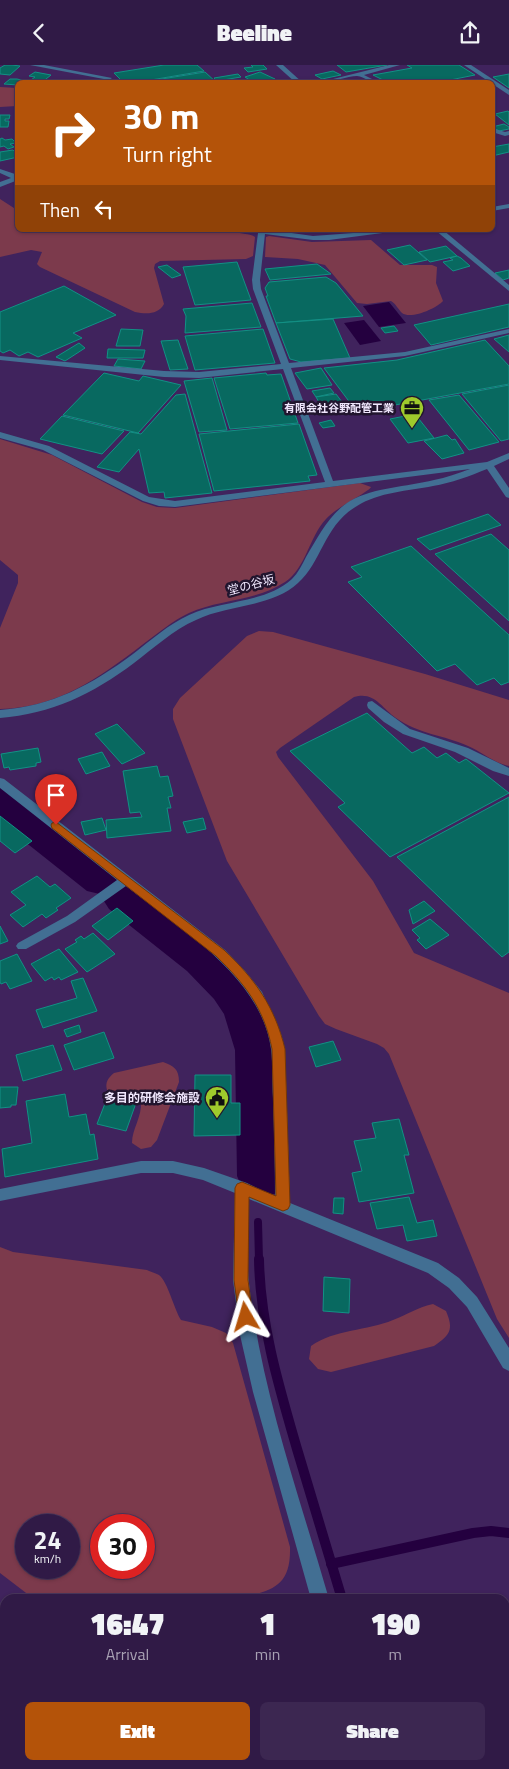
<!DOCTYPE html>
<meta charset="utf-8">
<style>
body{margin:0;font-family:"Titillium Web","Noto Sans JP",sans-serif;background:#3c2751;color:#f1f3f6;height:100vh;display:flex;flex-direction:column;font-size:19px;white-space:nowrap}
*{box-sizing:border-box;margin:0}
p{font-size:16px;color:#a8a1b3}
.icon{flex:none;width:28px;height:28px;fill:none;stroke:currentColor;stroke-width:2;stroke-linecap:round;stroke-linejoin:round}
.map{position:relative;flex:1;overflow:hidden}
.drawer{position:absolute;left:0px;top:1529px;width:510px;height:176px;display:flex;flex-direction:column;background:#301a46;border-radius:15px 15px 0 0;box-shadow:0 1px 4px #0004,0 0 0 1px #4b385f}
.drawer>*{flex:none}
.hud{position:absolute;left:15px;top:15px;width:480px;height:152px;border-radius:8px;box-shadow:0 1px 4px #0004,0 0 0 1px #4b385f;background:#b45309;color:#fff;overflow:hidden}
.speed{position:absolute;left:15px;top:1449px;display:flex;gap:10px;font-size:25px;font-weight:700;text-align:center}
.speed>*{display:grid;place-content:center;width:65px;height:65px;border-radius:50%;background:#301a46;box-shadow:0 1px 4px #0004,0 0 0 1px #4b385f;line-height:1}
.speed small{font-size:12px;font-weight:400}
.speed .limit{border:8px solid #d22;background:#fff;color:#111}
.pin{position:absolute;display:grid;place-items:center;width:42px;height:42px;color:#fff;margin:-51px -21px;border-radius:50% 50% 50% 0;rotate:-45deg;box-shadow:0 0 5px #0007}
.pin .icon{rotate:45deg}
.me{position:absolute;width:55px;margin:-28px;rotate:353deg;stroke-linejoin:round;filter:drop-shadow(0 0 4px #0008)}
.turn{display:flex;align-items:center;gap:18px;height:105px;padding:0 25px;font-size:22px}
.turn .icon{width:65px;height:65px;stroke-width:2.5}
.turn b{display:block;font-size:35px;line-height:42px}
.then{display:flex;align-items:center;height:48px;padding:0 25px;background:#0003;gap:10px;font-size:19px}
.eta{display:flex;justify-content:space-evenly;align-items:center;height:85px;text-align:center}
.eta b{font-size:30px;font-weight:800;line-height:35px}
.cta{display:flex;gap:10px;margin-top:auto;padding:10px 25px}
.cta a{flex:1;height:58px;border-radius:8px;background:#b45309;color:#fff;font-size:20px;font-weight:800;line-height:58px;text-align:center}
.cta a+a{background:#3c2751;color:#f1f3f6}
header{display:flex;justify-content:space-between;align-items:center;height:65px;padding:0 25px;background:#301a46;font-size:22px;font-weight:800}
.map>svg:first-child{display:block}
.green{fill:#7c3a4c;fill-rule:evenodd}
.water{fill:#24003f}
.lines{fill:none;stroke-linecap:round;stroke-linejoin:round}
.stream-far1{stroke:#24003f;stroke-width:8}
.stream{stroke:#24003f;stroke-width:10}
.river{fill:#24003f;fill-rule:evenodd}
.building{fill:#086960;stroke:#129185}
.minor{fill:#426f93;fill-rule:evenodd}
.route{fill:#b45309;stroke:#753606}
.labels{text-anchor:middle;stroke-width:5;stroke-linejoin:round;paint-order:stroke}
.far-poi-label{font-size:11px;font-weight:bold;fill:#efe6fc;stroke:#21152e;text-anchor:end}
.street-label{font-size:12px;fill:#efe6fc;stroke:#21152e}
.poi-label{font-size:12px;font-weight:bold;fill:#efe6fc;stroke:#21152e;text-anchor:end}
</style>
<header><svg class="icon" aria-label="back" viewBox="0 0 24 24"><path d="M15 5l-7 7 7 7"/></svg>Beeline<svg class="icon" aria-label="share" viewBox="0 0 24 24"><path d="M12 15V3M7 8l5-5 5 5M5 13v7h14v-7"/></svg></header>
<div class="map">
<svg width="509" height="1704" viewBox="0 0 509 1704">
<rect width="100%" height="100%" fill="#40235d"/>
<g class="green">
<polygon points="0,22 17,23 17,41 0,42"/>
<path d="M0,134L17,145L18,165C47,165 244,161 255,172L253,191L246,194L160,196L155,199L154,203L164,239C158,250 146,249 135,247L40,202L37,199L42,187L31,185L0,192Z"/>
<path d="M269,171L312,177L371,175L400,200H432L437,202L436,218L443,236C437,243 411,255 402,248C398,244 396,239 391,236L367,239L357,238L325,200L298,194L265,192L266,172Z"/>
<path d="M0,374L52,390L142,437L157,442L175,443L360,418L371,422C369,427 335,443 326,454C309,472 306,503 285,517C257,536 219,534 189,548C172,556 157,569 142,580C99,613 57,643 0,644V563L18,518V510L0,495Z"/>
<path d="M259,566L273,567L425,609L509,635V701C494,698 482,687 468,681C444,670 418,669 396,653C381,642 374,626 354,632L280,683L276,687L278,692L373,816L414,888L509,928V1273L497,1254L389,989L384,983L377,979L336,964L325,959L319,951L227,796L173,654V644L180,633L247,571Z"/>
<path d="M163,997C174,1001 179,1004 179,1017L157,1075L151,1082L141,1084L132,1078C132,1064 142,1052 141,1037C130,1030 118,1031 107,1025C105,1017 108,1013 114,1008Z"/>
<path d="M0,1182L13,1187L147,1205C150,1207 156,1208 159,1210C168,1217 174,1244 181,1255L212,1262L226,1268L233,1278L290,1482C291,1523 271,1525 238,1534H34L0,1508ZM26,1460H69V1502H26ZM101,1460H144V1502H101Z"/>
<path d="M433,1239L446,1246C454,1265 450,1270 434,1281L331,1307L318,1304L309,1294L311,1281C335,1264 367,1266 393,1255C409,1249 416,1243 433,1239Z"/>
<polygon points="148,1700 230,1700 231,1704 151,1704"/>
</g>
<g class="water">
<polygon points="389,237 406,258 379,262 363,241"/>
<polygon points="364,255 381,276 360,280 344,258"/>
</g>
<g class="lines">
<polyline class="stream-far1" points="258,1157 259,1195"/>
<g class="stream">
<path d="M259,1194C260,1259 279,1322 297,1384C312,1434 327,1484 342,1534"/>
<polyline points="331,1499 473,1468 491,1466 509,1468"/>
<polyline points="389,1700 390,1704"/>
</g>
<path class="river" d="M0,721L14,725L117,804L123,815L122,817C142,817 164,840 180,851C224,884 276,926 283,986C287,1027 286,1070 287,1111L280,1127L262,1133L244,1127L237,1111L235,985L224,949L214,934L187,906L109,844L102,833L104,830L87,826L0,757Z"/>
</g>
<g class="building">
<polygon points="5,0 12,0 20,1 10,10 0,9 0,3"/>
<polygon points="164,0 197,0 204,6 133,18 124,18 114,8"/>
<polygon points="251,0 263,0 267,4 248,7 244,3 253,2"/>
<polygon points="337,0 387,0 346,7"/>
<polygon points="407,0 459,0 475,10 435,18 389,18 373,10 412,3"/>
<polygon points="333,6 341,10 322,14 315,10"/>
<polygon points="35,7 51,10 41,18 27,18 35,12 29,11"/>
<polygon points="205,7 217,18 137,18"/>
<polygon points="260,7 275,14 265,18 254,18 245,12"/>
<polygon points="238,9 241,12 217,16 214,13"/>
<polygon points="509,9 509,23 493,12"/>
<polygon points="10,14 17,14 26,16 18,18 18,20 4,19"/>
<polygon points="508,46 509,47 509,60 495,49"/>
<polygon points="0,50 10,50 9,54 5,54 5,56 9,56 8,62 0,62"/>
<polygon points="504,59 509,62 509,64 499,66 492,62"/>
<polygon points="2,73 5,75 12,74 16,78 10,79 14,82 8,84 4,81 0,82 0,74"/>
<polygon points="509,79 509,87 492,91 492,82"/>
<polygon points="13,85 17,89 16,89 18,92 0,96 0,87"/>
<polygon points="410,180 427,195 404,200 387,185"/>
<polygon points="446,181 457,191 430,197 419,187"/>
<polygon points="457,191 461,193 470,201 453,206 443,197 453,195 450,193"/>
<polygon points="237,197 251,235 195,240 183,202"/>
<polygon points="317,199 331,209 270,215 265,204"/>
<polygon points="167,200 181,210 172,213 158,202"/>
<polygon points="509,205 509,213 503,215 495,208"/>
<polygon points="326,212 336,218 363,251 276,258 266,231 268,231 265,223 269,217"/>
<polygon points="64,221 116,250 73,268 82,273 38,292 28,287 19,291 10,285 3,288 0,286 0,247"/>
<polygon points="252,238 261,262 185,268 186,251 183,244"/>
<polygon points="509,239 509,262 431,280 414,260"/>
<polygon points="333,254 350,293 301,297 290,294 276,258"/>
<polygon points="394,261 398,266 385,268 381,263"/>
<polygon points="121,264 143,265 140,281 116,281"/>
<polygon points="263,264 275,298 195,305 185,271"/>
<polygon points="509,270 509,287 494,274"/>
<polygon points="178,275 188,304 170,305 161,276"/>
<polygon points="485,275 509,301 509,319 357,347 324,303 397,295"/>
<polygon points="79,278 85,283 65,296 56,292"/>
<polygon points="108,284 145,285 143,293 107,293"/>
<polygon points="118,294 145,296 141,304 114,301"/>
<polygon points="321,303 332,320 307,324 295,308"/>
<polygon points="104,308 139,316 143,311 181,320 138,368 63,350"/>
<polygon points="266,308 267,310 281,309 298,358 230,364 214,313"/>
<polygon points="212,313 227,365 199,367 184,316"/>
<polygon points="509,320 509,374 501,376 462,329"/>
<polygon points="330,323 334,328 316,332 312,326"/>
<polygon points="185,329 212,428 165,433 164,427 149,428 139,384 119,407 97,402 130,367 141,369 176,330"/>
<polygon points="336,329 348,345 326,349 316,332"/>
<polygon points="459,330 499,377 469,385 429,335"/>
<polygon points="415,349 434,373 408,378 390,354"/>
<polygon points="62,351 124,366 102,389 40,374"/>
<polygon points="331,355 335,361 323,363 319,358"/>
<polygon points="299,359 317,410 308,411 310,416 214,426 199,369"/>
<polygon points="447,370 452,375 455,374 464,388 442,394 424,376"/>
<polygon points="488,449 501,460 430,485 417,474"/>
<polygon points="491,469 509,485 509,556 435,489"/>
<polygon points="411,481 509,570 509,617 501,620 494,613 477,620 455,599 437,606 348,517 362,512 351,502"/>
<polygon points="367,648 412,688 424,682 437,693 446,688 459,698 466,694 509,728 390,792 338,742 345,738 290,686"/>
<polygon points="117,659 145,688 122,699 95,669"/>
<polygon points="38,683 41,697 36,698 36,701 10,705 9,702 4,703 1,689"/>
<polygon points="102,687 110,701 86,709 78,694"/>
<polygon points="157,701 160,712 168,711 173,731 168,732 171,743 167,743 171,766 107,773 106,755 142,752 140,747 130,748 123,706"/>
<polygon points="509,732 509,887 502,892 397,792"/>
<polygon points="0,751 32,776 15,788 0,776"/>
<polygon points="102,753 106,765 85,770 81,757"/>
<polygon points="203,753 206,764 187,768 183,757"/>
<polygon points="37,811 50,822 55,819 71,833 56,843 58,845 46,853 42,849 23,862 10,850 26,840 11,827"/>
<polygon points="424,836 435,846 413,859 409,845"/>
<polygon points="117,843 133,856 108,875 92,861"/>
<polygon points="430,854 449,870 426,884 417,875 420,873 412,865"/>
<polygon points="0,861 8,876 0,879"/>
<polygon points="93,868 115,889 87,907 65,884 77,877 75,875 81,871 84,874"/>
<polygon points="59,884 78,907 61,915 59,912 54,915 52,912 45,916 31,899"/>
<polygon points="17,889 32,916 10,924 6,917 1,919 0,917 0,896"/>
<polygon points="83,913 97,946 43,963 36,945 77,933 71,916"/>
<polygon points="79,960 81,967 67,972 64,965"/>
<polygon points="104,967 114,993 74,1005 64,980"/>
<polygon points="333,976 341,995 316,1002 309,982"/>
<polygon points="53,980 62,1005 23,1016 16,990"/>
<polygon points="195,1010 231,1010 231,1038 240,1038 240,1070 194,1071"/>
<polygon points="0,1022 18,1022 16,1040 11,1040 11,1042 0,1043"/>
<polygon points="65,1029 69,1052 86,1049 90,1070 94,1069 98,1094 5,1112 2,1084 32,1078 26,1036"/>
<polygon points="115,1034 136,1038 126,1066 97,1059 106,1036"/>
<polygon points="399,1054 409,1090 404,1090 414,1128 359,1137 352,1108 362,1106 354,1076 376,1073 372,1058"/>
<polygon points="409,1132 417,1158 433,1155 437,1171 407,1176 403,1160 377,1164 370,1138"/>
<polygon points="334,1133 344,1133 343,1149 333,1148"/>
<polygon points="324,1212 350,1214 349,1248 323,1246"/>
<polygon points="247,1700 341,1700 342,1704 248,1704"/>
</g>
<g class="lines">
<g class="minor">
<polygon points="30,0 44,0 112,13 109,15"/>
<polygon points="276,0 283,0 303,18 296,18"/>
<path d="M389,0H400L364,10L380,18C370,18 365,12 357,11C348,11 330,18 317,18Z"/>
<polygon points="464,0 471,0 509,25 509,30"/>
<polygon points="492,63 505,67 509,66 509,70 505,71 492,67"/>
<polygon points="0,104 18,110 18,115 0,122 0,117 11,113 0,108"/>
<polygon points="509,139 509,143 492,146 492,142"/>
<path d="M250,165H270L313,171L394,165L390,167L329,175H313L265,169L260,215L261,224L289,298L405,287L509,264V268L405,291L291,303L333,416L487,397L509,388V394L494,401L509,423V433L506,432L487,404C470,411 451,418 433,421C408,426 379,427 357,441C324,460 322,497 298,518C271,543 228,539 196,555C173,565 154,583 134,598C93,629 51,649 0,653V645C53,641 91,620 133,589C151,575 169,559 189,550C221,535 264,539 292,514C298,508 302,500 306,492C318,472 329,449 350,436C375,422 406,422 434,415C446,413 458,408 470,404L175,442L159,441L143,436L43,385L0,373V367L49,381L149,432L175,436L325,417L283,304L199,313L164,312L0,295V291L164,306L199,307L281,299L253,224L252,215L258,168Z"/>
<polygon points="435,165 443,165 509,220 509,226"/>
<polygon points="372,636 410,664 468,683 509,703 509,711 493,706 455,687 403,669 384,657 368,643 367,640 368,637"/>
<path d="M0,713L4,714L225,885L245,906L262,927L281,969L285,984L290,1138L438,1198L459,1213L477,1232L509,1283V1306L503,1303L467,1242L449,1223L428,1208L249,1134C249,1162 246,1191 249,1218C261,1325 299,1430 329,1534H311L253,1327L240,1270L233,1215L235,1128L203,1115L173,1108H141L0,1136V1124L141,1096H173L204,1103L247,1118L275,1132C275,1099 274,1066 273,1033C272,1017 273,1000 271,984C261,911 179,863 126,821L75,857L26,884H18L16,881L18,878L67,851L117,815L0,723Z"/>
<polygon points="357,1700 375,1700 376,1704 358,1704"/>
</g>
</g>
<path class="route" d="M56,757L224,885C255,914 275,942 285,984L290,1140L288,1144L283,1146L249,1132L248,1215L253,1252L251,1256L246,1258L241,1256L239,1252L234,1215L235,1123L237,1119L242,1117L276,1131L272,984C264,943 245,919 216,891L52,763L51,760L52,758Z"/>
<defs>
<g id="office-pin" transform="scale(1.25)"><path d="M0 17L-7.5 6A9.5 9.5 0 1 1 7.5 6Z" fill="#9fca2c" stroke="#21152e"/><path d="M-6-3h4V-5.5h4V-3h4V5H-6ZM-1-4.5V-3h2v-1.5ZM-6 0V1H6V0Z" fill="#111"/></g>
<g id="civic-pin" transform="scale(1.25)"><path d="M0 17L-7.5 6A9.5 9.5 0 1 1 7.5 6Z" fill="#9fca2c" stroke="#21152e"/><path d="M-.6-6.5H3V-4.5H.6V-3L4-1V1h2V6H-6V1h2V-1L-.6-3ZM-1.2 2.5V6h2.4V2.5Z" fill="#111"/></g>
</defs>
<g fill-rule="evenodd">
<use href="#office-pin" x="412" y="343"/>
<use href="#civic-pin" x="217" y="1033"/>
</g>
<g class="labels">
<g class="far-poi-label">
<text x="394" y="347">有限会社谷野配管工業</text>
</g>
<g class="street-label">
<text transform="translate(251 520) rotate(-15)" y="4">堂の谷坂</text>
</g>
<g class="poi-label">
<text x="200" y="1037">多目的研修会施設</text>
</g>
</g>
</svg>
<div class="speed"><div>24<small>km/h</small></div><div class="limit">30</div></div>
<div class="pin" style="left:56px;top:760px;background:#d93025"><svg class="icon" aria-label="arrive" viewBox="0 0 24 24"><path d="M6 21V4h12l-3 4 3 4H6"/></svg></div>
<svg class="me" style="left:246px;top:1252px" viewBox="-20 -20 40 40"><path d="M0-17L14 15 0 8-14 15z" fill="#b45309" stroke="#fff" stroke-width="4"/></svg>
<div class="hud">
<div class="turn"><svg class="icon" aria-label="right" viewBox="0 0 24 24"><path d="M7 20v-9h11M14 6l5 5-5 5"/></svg><div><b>30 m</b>Turn right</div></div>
<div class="then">Then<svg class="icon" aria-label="left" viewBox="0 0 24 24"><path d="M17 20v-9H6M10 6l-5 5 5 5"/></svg></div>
</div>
<section class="drawer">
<div class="eta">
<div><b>16:47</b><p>Arrival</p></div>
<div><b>1</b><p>min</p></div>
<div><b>190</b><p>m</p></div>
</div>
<div class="cta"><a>Exit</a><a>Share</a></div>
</section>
</div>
